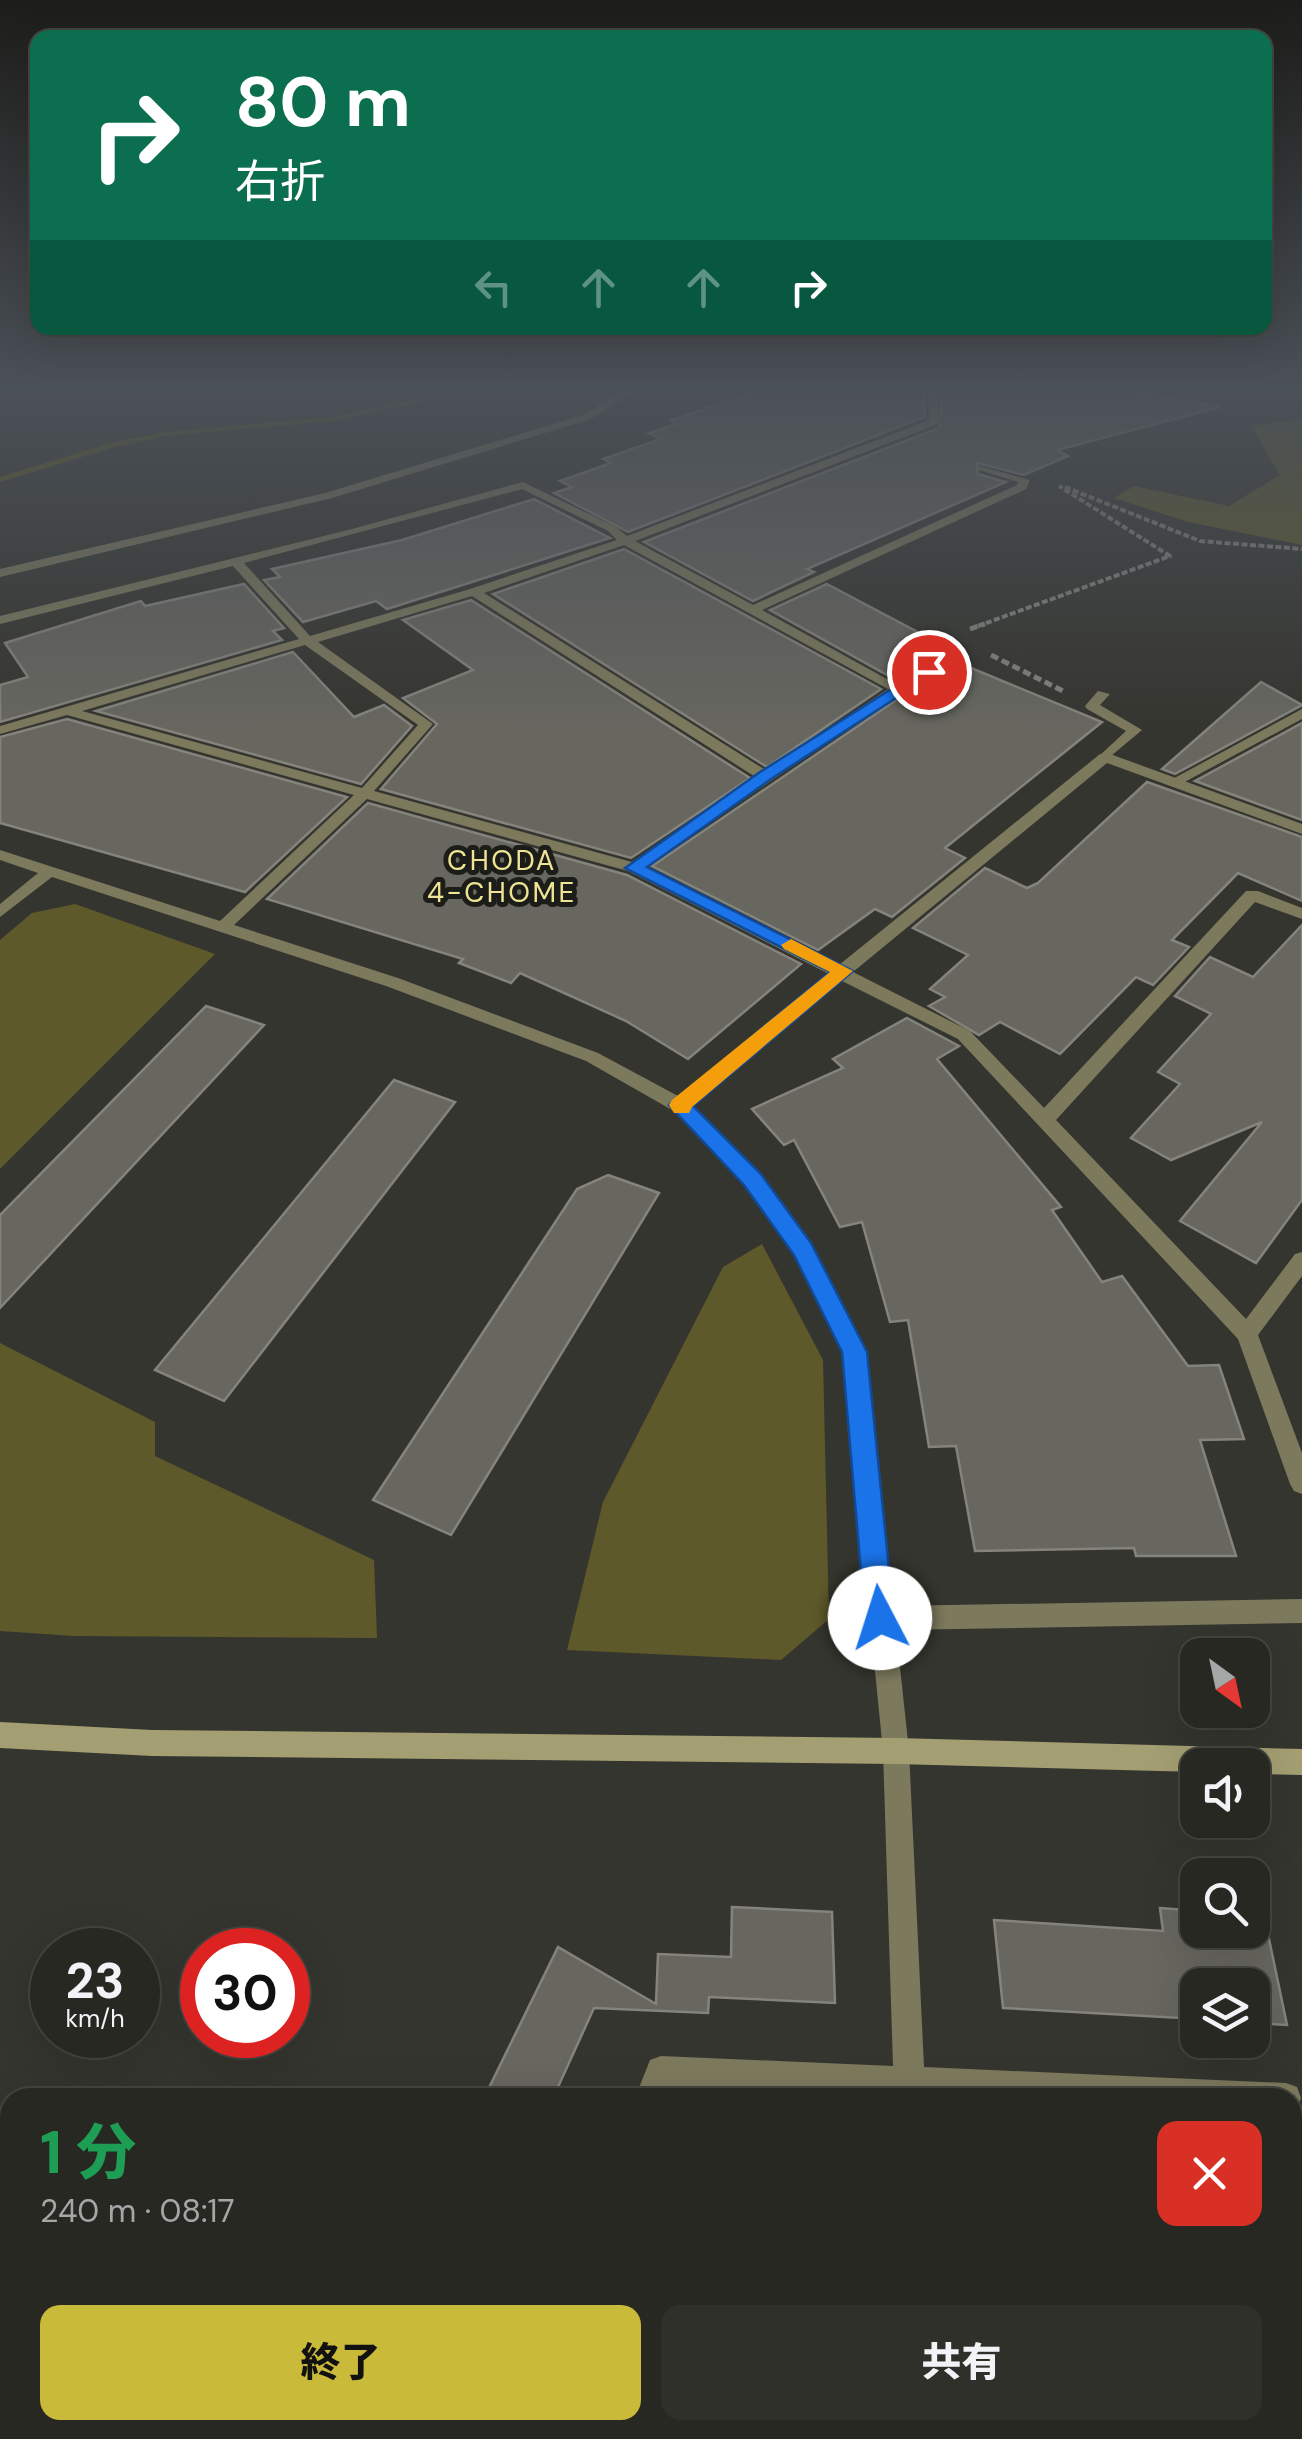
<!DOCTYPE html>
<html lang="ja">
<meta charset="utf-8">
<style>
body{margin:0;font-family:"DM Sans","Noto Sans JP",sans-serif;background:#30302b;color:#f1f3f6;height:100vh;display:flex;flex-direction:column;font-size:38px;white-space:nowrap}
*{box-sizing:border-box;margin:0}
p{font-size:32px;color:#a5a6a6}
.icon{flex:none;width:55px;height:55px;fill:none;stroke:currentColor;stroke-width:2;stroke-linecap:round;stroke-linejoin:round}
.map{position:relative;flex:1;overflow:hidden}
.details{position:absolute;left:0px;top:2088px;width:1302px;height:352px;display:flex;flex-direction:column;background:#282823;border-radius:30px 30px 0 0;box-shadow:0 10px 40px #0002,0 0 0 2px #444441}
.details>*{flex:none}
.guide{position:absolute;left:30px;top:30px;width:1242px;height:305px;border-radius:20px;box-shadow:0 10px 40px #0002,0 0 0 2px #444441;background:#0b6e4f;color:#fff;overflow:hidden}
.needle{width:65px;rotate:147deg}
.buttons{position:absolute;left:1180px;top:1638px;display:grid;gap:20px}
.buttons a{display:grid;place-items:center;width:90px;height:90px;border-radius:20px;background:#282823;box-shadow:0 10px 40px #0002,0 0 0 2px #444441;font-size:50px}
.speed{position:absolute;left:30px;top:1928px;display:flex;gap:20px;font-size:50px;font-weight:700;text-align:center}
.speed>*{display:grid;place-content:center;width:130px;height:130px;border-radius:50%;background:#282823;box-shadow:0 10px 40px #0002,0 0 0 2px #444441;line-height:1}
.speed small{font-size:25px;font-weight:400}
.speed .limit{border:15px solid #d22;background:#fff;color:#111}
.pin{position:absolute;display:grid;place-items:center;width:85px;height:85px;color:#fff;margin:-42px;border:5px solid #fff;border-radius:50%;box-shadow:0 2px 10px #0007}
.me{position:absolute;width:110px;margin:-55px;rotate:355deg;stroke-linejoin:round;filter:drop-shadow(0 0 8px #0008)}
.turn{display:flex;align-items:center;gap:35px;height:210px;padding:0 40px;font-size:45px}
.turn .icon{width:130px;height:130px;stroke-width:2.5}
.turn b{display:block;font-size:70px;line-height:85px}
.lanes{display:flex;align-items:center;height:95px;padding:0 40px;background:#0003;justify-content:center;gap:50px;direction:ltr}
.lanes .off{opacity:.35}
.round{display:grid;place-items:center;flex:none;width:105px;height:105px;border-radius:20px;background:#30302b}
.headline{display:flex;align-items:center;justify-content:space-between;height:170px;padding:0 40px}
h1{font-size:60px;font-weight:800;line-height:75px;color:#1e9e55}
.action{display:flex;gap:20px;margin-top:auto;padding:20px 40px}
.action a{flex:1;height:115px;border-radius:20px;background:#c9ba3a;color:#111;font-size:40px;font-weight:800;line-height:115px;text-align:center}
.action a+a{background:#30302b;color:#f1f3f6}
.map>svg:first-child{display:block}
.green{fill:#5e592a}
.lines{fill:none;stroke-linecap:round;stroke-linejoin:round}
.stream{fill:#645c10;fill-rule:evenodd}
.building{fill:#67665f;stroke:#84837c;stroke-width:2.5}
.path-far1{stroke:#83837e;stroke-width:4;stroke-dasharray:6 2.5;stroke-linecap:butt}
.path{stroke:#83837e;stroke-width:5;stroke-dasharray:8 4;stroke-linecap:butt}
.lane{fill:#7c795d;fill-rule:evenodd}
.street{fill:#7c795d;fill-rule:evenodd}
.secondary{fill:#a49f72;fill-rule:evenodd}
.route{fill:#1a73e8;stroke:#114b97;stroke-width:2.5}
.slow{fill:#f59e0b}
.labels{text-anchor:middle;stroke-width:10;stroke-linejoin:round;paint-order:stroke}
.far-neighbourhood-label{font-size:28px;letter-spacing:2.5px;fill:#eee495;stroke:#1c1c19}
</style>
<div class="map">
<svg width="1302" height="2439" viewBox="0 0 1302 2439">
<rect width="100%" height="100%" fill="#35352f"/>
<g class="green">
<polygon points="1302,419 1302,545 1188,522 1114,498 1134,486 1229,506 1280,475 1251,426"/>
<polygon points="75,904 215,954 0,1169 0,940 32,913"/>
<polygon points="762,1244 823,1360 829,1619 781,1660 567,1650 603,1502 723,1267"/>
<polygon points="0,1343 155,1422 155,1456 374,1560 377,1638 74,1636 0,1631"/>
</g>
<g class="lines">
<polygon class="stream" points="458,390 474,390 332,421 165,436 115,447 0,482 0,477 110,443 165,432 332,417"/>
</g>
<g class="building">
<polygon points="762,390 924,390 925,417 628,532 554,493 572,487 560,481 611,463 603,459 661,439 649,433 677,424 671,420"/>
<polygon points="942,390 1125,390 1221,407 1057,450 1068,456 1024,475 977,463 978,474 1006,482 807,569 814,572 753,601 644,542 939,428"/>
<polygon points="534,499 610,538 387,609 376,601 303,622 264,580 280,577 272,569 402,540"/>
<polygon points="624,549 881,689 767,767 493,594"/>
<polygon points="244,584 284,628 273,631 282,640 0,722 0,685 28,677 5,643 141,601 145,606"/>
<polygon points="827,584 944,646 931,652 940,656 898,681 770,610"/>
<polygon points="471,600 750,778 631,858 381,789 437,724 403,698 473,670 403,620"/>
<polygon points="293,652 354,717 384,705 412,726 361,784 96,711"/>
<polygon points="959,663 1102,722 945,848 965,858 892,917 875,909 818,950 652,866 902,696"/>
<polygon points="1261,682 1302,705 1175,774 1162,769"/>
<polygon points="67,719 347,797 245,892 0,823 0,737"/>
<polygon points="1302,723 1302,820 1195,781"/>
<polygon points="1147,782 1302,837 1302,901 1238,873 1172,940 1189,947 1153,985 1136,977 1060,1054 1000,1022 979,1035 929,1006 945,997 930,989 968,955 913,928 985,868 1027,888 1038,883"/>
<polygon points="368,803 627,875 801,964 688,1059 626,1021 520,973 511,983 459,963 463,959 267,899"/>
<polygon points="1302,925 1302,1200 1256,1263 1180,1221 1262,1122 1171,1160 1131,1138 1180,1084 1158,1072 1211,1014 1175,996 1210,957 1253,977"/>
<polygon points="206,1006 264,1025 0,1308 0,1215"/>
<polygon points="907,1018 959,1046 937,1059 1061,1207 1052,1210 1102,1282 1122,1276 1188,1366 1219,1365 1244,1439 1200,1440 1236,1556 1136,1556 1134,1548 975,1551 956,1446 929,1447 908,1320 890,1322 862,1222 840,1227 794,1140 784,1145 752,1109 843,1068 833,1059"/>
<polygon points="394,1080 455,1102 224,1401 155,1370"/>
<polygon points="608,1175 659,1193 451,1535 373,1500 577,1189"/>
<polygon points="732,1907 832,1912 835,2003 709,1997 708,2013 594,2008 553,2098 484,2098 558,1947 656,2004 658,1954 731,1957"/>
<polygon points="1160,1908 1198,1911 1198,1930 1252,1930 1252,1914 1264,1915 1287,2025 1252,2023 1252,1985 1198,1985 1198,2019 1003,2008 994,1920 1163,1931"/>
</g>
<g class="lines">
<g class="path-far1">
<polyline points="1065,487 1200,541 1302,549"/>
<polyline points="978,626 1170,556 1059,486"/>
</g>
<g class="path">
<polyline points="970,629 985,624"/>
<polyline points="991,655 1065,692"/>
</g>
<g class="lane">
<polygon points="954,652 966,655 903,692 891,689"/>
<polygon points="1098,691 1110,694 1100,705 1142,730 1105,761 1098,757 1126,731 1087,709 1085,706"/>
<polygon points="1302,709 1302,719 1179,785 1169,785 1167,782"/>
</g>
<g class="street">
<polygon points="624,390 636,390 591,419 332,498 0,577 0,569 325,493 583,415"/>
<path d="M928,390H938V424L635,541L753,605L1017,485L1018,482L979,470V466L1030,480L1026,489L762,610L905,689L645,867L839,965L1100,754H1110L1302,824V834L1107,763L853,972L970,1031L1044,1108L1246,891H1258L1302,908V919L1255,902L1056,1120L1246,1319L1295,1254L1302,1252V1276L1258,1335L1302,1453V1494L1294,1491L1290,1484L1238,1339L958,1039L842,981L691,1105L759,1174L810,1243L865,1352L893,1606L1302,1599V1623L896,1630L909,1751L924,2067L1286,2083L1297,2087L1301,2098L1297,2109L1292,2111V2098H916L670,2087L665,2098H635L650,2060L661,2056L893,2066L883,1751L843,1352L795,1254L745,1184L672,1110L586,1061L386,986L52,877L0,917V904L38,873L0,860V850L220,921L354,795L67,715L0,734V726L299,639L233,566L0,624V616L352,529L523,482L616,527L627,536L929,420ZM522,489L608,531L617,540L470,589L310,636L244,563ZM624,545L888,689L767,771L484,593ZM472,596L757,778L632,862L374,791L433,724L318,642ZM305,645L418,725L362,788L82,711ZM367,799L628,871L829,974L678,1096L598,1053L398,978L234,925Z"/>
<polygon points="765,2430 804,2430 807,2439 768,2439"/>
</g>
<polygon class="secondary" points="0,1722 152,1730 896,1738 1302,1749 1302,1775 1252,1774 1252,1765 1198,1765 1198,1772 896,1764 152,1756 0,1748"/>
</g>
<linearGradient id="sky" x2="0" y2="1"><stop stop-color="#1d1d1a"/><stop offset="0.53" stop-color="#4b5158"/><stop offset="1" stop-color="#4b5158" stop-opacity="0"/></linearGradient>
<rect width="1302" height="732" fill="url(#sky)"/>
<polygon class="route" points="923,669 936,672 771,779 647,867 853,971 693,1106 760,1173 811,1243 867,1352 894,1618 889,1627 880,1631 870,1627 865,1618 842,1352 794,1255 744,1185 669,1105 830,972 625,868 760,772"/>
<polygon class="slow" points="791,939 853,971 692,1107 689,1113 674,1113 669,1105 672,1100 830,972 784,949 781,945"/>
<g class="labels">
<g class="far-neighbourhood-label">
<text x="502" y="870">CHODA<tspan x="502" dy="32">4-CHOME</tspan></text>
</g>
</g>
</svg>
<div class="buttons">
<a><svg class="needle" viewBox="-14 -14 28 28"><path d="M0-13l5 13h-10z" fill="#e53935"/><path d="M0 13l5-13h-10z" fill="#a5a6a6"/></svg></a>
<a><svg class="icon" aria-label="sound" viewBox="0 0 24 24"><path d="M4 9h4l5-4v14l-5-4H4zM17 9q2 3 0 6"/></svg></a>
<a><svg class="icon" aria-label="search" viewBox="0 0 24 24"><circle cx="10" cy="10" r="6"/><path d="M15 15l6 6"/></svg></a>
<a><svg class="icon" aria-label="layers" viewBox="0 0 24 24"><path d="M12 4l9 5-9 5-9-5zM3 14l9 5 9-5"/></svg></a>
</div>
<div class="speed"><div>23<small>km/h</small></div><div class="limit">30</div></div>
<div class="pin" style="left:929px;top:672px;background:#d93025"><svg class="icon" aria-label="arrive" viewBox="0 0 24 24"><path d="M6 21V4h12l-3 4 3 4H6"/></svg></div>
<svg class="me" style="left:880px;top:1618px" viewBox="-20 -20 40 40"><circle r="19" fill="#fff"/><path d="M0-13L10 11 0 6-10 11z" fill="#1a73e8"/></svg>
<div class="guide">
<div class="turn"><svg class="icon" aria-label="right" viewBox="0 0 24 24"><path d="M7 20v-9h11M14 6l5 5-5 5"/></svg><div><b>80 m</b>右折</div></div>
<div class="lanes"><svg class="icon off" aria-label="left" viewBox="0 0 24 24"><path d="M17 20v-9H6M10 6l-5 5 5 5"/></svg><svg class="icon off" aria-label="ahead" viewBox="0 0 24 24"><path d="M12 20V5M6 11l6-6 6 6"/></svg><svg class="icon off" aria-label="ahead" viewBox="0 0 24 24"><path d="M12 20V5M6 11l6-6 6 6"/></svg><svg class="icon" aria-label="right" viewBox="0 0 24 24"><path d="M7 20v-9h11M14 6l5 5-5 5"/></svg></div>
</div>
<section class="details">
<div class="headline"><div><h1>1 分</h1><p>240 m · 08:17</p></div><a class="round" style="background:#d93025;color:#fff"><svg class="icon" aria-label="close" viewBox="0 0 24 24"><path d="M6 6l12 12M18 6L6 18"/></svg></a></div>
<div class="action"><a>終了</a><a>共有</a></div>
</section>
</div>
